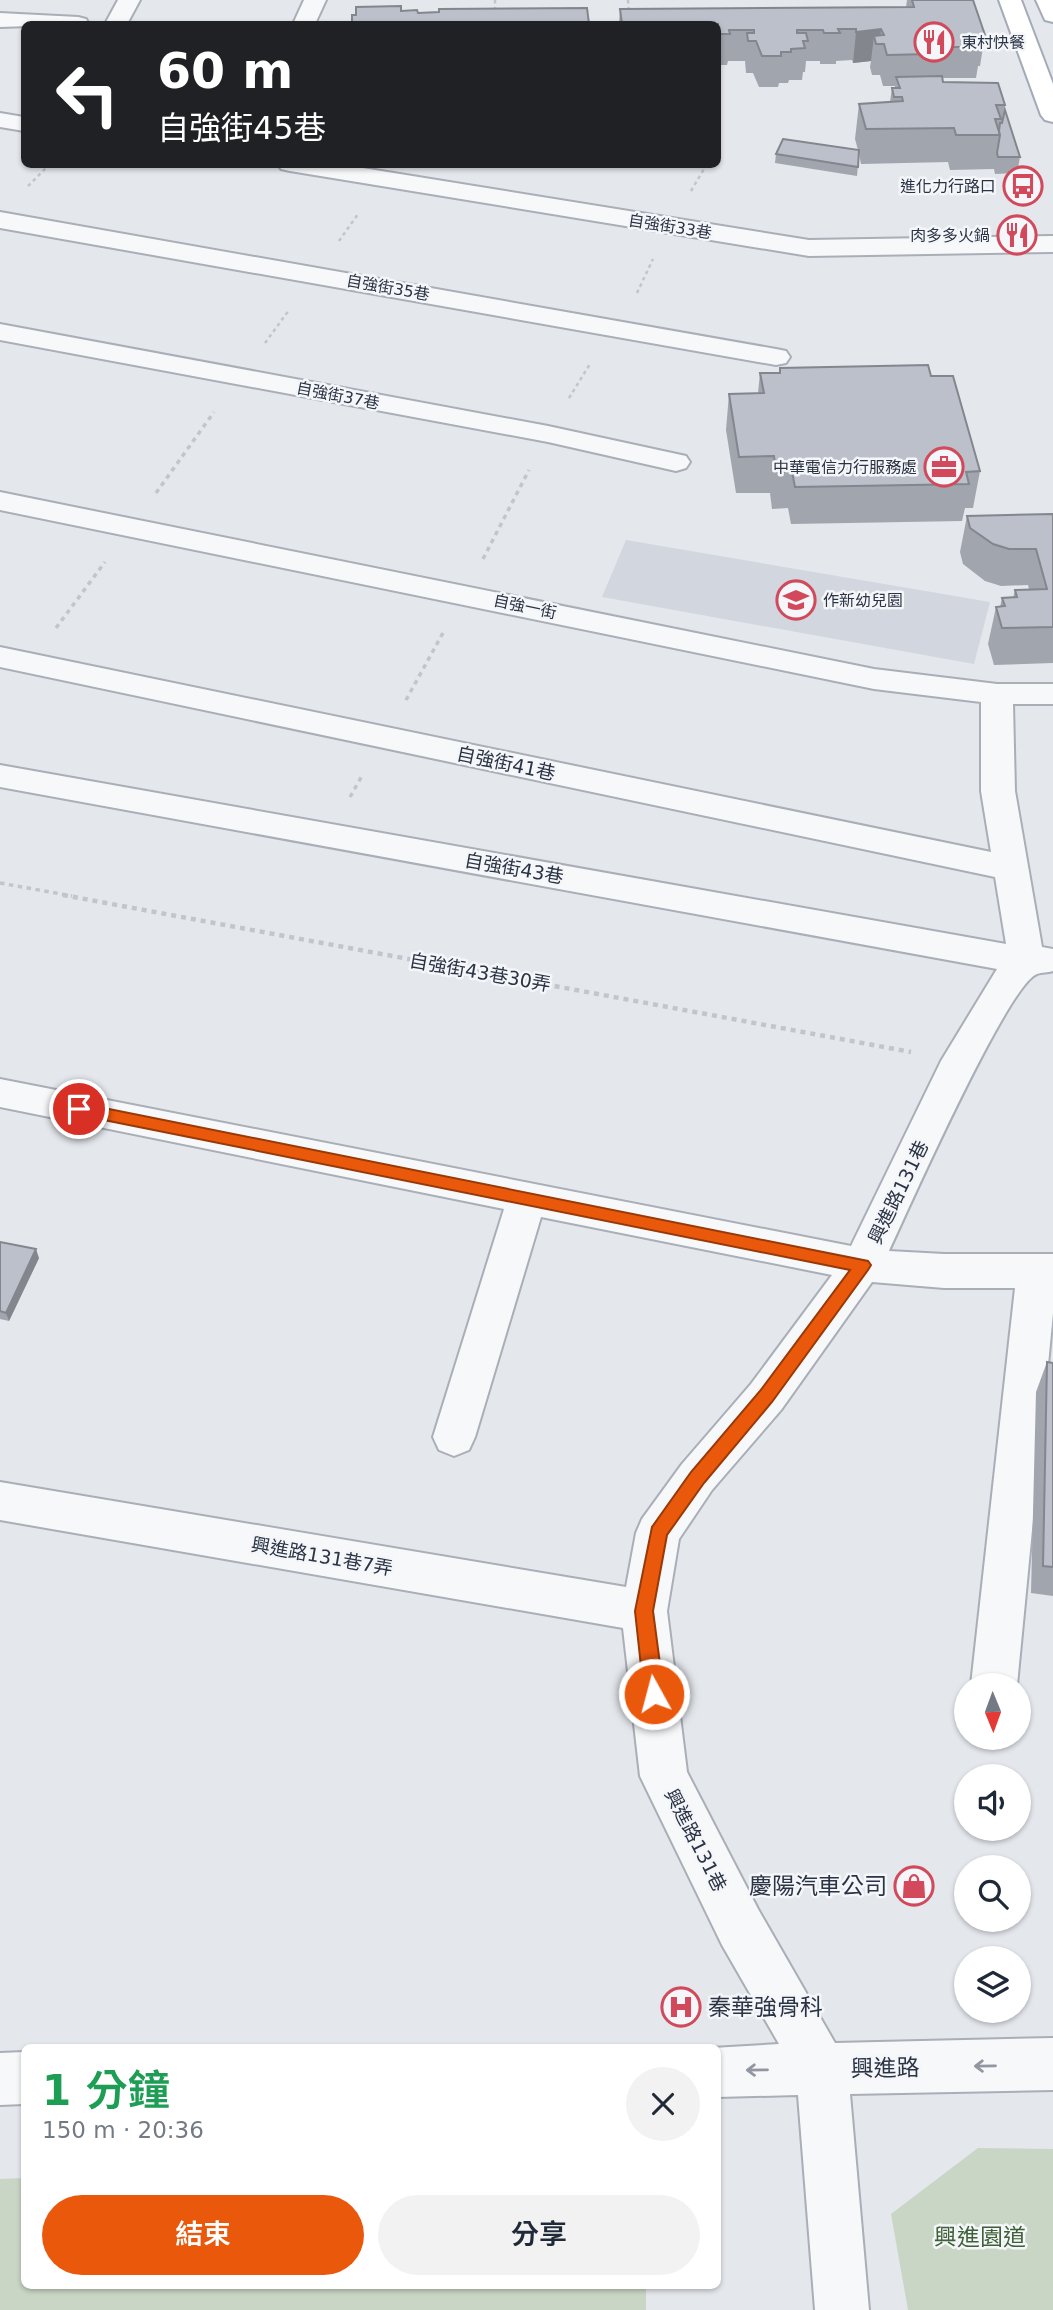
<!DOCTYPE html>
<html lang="zh-TW">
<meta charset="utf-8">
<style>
body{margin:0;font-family:"DejaVu Sans","Noto Sans TC",sans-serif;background:#f2f2f3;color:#1f2937;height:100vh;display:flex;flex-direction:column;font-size:26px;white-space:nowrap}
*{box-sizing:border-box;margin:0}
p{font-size:23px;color:#747a83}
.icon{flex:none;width:38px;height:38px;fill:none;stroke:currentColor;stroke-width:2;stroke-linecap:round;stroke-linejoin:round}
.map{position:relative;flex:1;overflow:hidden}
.panel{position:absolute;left:21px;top:2044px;width:700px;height:245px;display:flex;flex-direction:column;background:#fff;border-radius:10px;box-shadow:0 2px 5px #0004}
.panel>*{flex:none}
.banner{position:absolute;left:21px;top:21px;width:700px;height:147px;border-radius:10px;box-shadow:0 2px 5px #0004;background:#202124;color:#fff;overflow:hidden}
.needle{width:46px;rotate:179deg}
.controls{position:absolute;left:954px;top:1673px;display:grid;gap:14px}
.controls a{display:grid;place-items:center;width:77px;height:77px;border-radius:50%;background:#fff;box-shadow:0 2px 5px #0004;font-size:35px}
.pin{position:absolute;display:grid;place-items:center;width:60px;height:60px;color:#fff;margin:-30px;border:4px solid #fff;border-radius:50%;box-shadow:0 2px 7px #0007}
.me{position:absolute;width:77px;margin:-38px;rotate:353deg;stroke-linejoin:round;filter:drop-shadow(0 0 5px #0008)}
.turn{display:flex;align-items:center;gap:24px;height:147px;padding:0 21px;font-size:32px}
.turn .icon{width:91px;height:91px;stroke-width:2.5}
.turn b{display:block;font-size:49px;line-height:60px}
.round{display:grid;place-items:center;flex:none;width:74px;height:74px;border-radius:37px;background:#f2f2f3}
.overview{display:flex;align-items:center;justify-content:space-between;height:119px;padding:0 21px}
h1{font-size:42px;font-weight:600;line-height:52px;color:#1e9e55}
.cta{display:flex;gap:14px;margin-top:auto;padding:14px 21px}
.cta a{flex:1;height:80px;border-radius:42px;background:#ea580c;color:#fff;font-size:28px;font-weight:600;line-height:80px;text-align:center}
.cta a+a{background:#f2f2f3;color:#1f2937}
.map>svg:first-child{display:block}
.built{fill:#d2d6de}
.green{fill:#c9d6c5}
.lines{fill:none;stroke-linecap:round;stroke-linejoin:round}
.minor-casing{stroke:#a9aeb7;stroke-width:4}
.major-casing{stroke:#a3abb8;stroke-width:4}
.path-far2{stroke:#c2c5cb;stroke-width:2.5;stroke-dasharray:3.5 3.5;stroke-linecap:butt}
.path-far1{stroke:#c2c5cb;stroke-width:3.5;stroke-dasharray:4.5 4.5;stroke-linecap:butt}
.path{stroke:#c2c5cb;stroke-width:4.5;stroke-dasharray:5 5;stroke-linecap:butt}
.minor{fill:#f7f8fa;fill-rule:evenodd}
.major{fill:#fff;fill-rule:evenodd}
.wall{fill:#a1a5ae}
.shaded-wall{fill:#83868d}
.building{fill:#bbc0ca;stroke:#83868d;stroke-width:2}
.oneway{stroke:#9196a0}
.route{fill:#ea580c;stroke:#983908;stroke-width:2}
.labels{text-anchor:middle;stroke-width:5;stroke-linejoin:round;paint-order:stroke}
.far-poi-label{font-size:16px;fill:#2b3445;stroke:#f4f6f9;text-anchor:end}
.far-street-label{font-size:16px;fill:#2b3445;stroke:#f4f6f9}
.street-label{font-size:19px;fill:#2b3445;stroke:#f4f6f9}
.near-poi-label{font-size:23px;fill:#2b3445;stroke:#f4f6f9;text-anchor:end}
.near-street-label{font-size:23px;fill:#2b3445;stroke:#f4f6f9}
.near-park-label{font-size:23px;fill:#3f6138;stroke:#f4f6f9}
</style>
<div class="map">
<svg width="1053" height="2310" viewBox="0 0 1053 2310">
<rect width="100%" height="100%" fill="#e4e7ec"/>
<polygon class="built" points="626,540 990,602 974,664 602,597"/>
<g class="green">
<polygon points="978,2148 1053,2149 1053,2310 908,2310 891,2214"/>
<polygon points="24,2178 24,2286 646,2286 646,2310 0,2310 0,2179"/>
</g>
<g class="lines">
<g class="minor-casing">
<g id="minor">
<polygon points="118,0 140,0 127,24 105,24"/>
<polygon points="304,0 326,0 315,24 293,24"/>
<polygon points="0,13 78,17 86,19 89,24 0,27"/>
<polygon points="0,113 24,117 24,131 0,127"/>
<polygon points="278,164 338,164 809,240 1053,236 1053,252 809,256 290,171 281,169"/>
<polygon points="0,212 776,349 786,351 790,357 786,363 776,365 0,228"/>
<polygon points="0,324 548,426 686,456 690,462 686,468 676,471 548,442 0,340"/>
<path d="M0,492L874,669L997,684H1053V704H1013L1015,791L1042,947L1053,949V971C1048,973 1042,972 1037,974C1008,984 908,1210 889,1251L944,1254H1053V1313L1017,1685H971L1015,1288H944L872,1282L781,1410L712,1490L679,1539L667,1611L687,1772L758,1909L835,2043L1053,2038V2090L850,2094L869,2310H815L798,2095L718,2097V2048H712L779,2044L722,1945L640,1776L623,1628L0,1520V1482L626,1587L636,1533L642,1519L682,1464L751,1384L832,1275L541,1217L475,1437L469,1450L454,1456L439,1450L433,1437L504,1209L0,1107V1079L851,1246L941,1061L997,969L0,787V765L1006,944L995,877L0,667V647L991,852L981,791V702L874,689L0,510Z"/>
<polygon points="24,2052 24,2104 0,2105 0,2053"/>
</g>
</g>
<g class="major-casing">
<g id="major">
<polygon points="999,0 1021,0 1053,84 1053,122 1045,120 1041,115"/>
<polygon points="1036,0 1053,0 1053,22 1045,20"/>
</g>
</g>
<g class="path-far2">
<polyline points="495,0 495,10"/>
<polyline points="628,0 629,13"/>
<polyline points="28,186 50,164"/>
<polyline points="691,191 707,164"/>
<polyline points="339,241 358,214"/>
<polyline points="637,293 653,259"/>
<polyline points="265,343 289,310"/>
<polyline points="569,398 590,364"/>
</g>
<g class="path-far1">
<polyline points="156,493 214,412"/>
<polyline points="483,559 529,470"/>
<polyline points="56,628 105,562"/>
<polyline points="406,700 444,631"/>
<polyline points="350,797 363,774"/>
<polyline points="0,883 72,896"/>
</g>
<polyline class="path" points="63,895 911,1052"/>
<use href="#minor" class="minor"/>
<use href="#major" class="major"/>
</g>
<g class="wall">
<polygon points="907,0 973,0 985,35 980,66 978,66 976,78 942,78 943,82 1005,105 1005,110 1020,157 1017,173 995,174 994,169 950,170 948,162 861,164 859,153 857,176 775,163 776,154 858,150 855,139 859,104 890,102 892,88 895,88 895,86 883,86 880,75 872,75 870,67 871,61 853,63 852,60 836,61 836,64 820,64 820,61 806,61 805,72 803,72 802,80 789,80 788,83 779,83 778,87 759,87 753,73 746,73 745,61 728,61 727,65 718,65 718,24 619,24 620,9 906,7"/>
<polygon points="780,368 931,376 980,471 973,508 965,508 962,521 791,524 788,508 772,509 770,493 736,493 726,430 729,394 758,393 760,373 779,373"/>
<polygon points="1053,514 1053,663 994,665 988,644 996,607 1000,607 1002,598 1013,598 1015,590 1029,589 1028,585 1001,586 985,581 963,564 960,552 967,516"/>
<polygon points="0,1242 39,1258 9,1321 0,1319"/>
<polygon points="1047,1362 1053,1363 1053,1596 1031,1593 1036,1392"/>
</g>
<g class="shaded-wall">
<polygon points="881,29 880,44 874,36 871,61 853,63 856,32"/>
<polygon points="36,1249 39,1258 9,1321 6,1313"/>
</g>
<g class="building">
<polygon points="912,0 973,0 985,35 977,35 981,47 929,47 931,54 887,55 884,44 876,44 874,36 884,35 881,29 856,32 856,29 838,29 840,33 824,33 823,30 797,30 797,33 806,33 808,41 803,41 805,48 791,49 791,52 781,52 781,56 762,56 756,41 748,41 747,33 754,33 754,30 729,30 730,34 718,34 718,24 622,24 620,9 914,7"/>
<polygon points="401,6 401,11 417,10 418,13 439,12 439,9 587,8 589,24 352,24 352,15 356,15 356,7"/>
<polygon points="942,76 943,82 998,83 1005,105 996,105 1001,119 995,119 1000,135 956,135 954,128 866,129 859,104 903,101 902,97 894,97 892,88 900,88 896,77"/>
<polygon points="1005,110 1020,157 998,157 997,153 1000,135 999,131 1000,123 1002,123"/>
<polygon points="783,139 859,150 858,167 776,154"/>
<polygon points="928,365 931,376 953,376 980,471 966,472 969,484 795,487 792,472 776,472 774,456 739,457 729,394 764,393 760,373 780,373 780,368"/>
<polygon points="1053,514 1053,627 1002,628 996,607 1005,606 1002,598 1017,597 1015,590 1047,589 1036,549 1009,549 993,544 970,528 967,516"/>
<polygon points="0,1242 36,1249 6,1313 0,1311"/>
<polygon points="1047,1362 1053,1363 1053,1567 1043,1566"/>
</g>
<defs><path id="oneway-shaft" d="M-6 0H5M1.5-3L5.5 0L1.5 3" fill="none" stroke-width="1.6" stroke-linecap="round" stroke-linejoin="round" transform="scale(1.75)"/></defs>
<g class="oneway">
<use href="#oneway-shaft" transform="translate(985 2066) rotate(179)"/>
<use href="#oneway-shaft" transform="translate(757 2070) rotate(179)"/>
</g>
<polygon class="route" points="79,1103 868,1261 871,1265 868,1270 772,1402 704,1483 667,1535 653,1611 664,1694 661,1700 654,1703 647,1700 644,1694 635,1611 652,1527 691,1472 760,1391 850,1270 79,1115 71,1109"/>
<defs>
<g id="restaurant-ring" transform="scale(2.0125)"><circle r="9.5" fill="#f4f6f9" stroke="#d1495b" stroke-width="1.5"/><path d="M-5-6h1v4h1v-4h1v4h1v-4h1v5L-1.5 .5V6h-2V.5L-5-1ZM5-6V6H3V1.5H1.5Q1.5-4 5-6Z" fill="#d1495b"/></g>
<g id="bus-ring" transform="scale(2.0125)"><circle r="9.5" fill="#f4f6f9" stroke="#d1495b" stroke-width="1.5"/><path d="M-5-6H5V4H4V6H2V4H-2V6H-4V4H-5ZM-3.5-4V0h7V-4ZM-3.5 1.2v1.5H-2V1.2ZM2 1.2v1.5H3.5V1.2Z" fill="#d1495b"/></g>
<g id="office-ring" transform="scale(2.0125)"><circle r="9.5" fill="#f4f6f9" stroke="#d1495b" stroke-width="1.5"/><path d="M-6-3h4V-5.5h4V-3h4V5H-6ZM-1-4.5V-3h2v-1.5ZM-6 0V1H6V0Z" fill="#d1495b"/></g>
<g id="school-ring" transform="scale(2.0125)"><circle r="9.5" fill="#f4f6f9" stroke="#d1495b" stroke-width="1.5"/><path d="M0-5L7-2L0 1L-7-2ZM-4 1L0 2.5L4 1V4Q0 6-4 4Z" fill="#d1495b"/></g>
<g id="shop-ring" transform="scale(2.0125)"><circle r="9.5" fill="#f4f6f9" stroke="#d1495b" stroke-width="1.5"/><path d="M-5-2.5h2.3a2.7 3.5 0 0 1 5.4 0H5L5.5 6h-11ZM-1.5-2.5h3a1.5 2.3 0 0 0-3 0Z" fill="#d1495b"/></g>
<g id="hospital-ring" transform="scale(2.0125)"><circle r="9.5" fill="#f4f6f9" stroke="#d1495b" stroke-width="1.5"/><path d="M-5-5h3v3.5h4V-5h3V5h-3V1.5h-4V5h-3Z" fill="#d1495b"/></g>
</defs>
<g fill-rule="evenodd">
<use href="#restaurant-ring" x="934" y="42"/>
<use href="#bus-ring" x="1023" y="186"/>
<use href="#restaurant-ring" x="1017" y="235"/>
<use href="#office-ring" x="944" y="467"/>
<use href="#school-ring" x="796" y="600"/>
<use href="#shop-ring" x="914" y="1886"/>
<use href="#hospital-ring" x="681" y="2007"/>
</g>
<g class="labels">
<g class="far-poi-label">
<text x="961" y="48" text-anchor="start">東村快餐</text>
<text x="996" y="192">進化力行路口</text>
<text x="990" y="241">肉多多火鍋</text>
<text x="917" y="473">中華電信力行服務處</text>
<text x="823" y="606" text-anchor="start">作新幼兒園</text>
</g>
<g class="far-street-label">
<text transform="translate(670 226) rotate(9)" y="6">自強街33巷</text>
<text transform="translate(388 287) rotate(10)" y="6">自強街35巷</text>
<text transform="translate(338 395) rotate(11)" y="6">自強街37巷</text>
<text transform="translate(525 606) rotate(12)" y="6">自強一街</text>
</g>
<g class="street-label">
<text transform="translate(506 763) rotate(12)" y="7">自強街41巷</text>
<text transform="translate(514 868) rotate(10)" y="7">自強街43巷</text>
<text transform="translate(480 972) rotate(10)" y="7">自強街43巷30弄</text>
<text transform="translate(898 1192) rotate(-64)" y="7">興進路131巷</text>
<text transform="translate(322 1556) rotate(10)" y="7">興進路131巷7弄</text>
<text transform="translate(696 1840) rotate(63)" y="7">興進路131巷</text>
</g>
<g class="near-poi-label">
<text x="887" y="1894">慶陽汽車公司</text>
<text x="708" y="2015" text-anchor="start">秦華強骨科</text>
</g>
<g class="near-street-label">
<text transform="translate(885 2068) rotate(-1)" y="8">興進路</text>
</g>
<g class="near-park-label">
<text x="980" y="2245">興進園道</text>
</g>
</g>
</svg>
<div class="controls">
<a><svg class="needle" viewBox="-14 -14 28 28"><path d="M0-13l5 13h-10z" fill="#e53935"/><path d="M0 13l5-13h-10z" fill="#747a83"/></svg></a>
<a><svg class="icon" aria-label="sound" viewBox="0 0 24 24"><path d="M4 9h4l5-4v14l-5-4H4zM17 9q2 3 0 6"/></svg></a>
<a><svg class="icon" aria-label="search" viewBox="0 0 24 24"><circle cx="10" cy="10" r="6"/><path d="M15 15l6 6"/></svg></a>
<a><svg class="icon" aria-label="layers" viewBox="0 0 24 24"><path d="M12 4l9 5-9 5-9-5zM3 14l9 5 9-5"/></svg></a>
</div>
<div class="pin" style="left:79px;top:1109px;background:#d93025"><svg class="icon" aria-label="arrive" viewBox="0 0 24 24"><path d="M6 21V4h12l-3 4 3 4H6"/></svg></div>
<svg class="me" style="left:654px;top:1694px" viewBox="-20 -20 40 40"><circle r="17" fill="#ea580c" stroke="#fff" stroke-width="3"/><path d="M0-11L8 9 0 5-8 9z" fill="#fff"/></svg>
<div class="banner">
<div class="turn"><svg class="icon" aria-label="left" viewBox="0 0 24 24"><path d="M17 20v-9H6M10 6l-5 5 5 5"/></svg><div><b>60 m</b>自強街45巷</div></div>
</div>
<section class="panel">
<div class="overview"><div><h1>1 分鐘</h1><p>150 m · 20:36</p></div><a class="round"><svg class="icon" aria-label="close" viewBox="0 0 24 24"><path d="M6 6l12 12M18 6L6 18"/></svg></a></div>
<div class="cta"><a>結束</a><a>分享</a></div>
</section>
</div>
